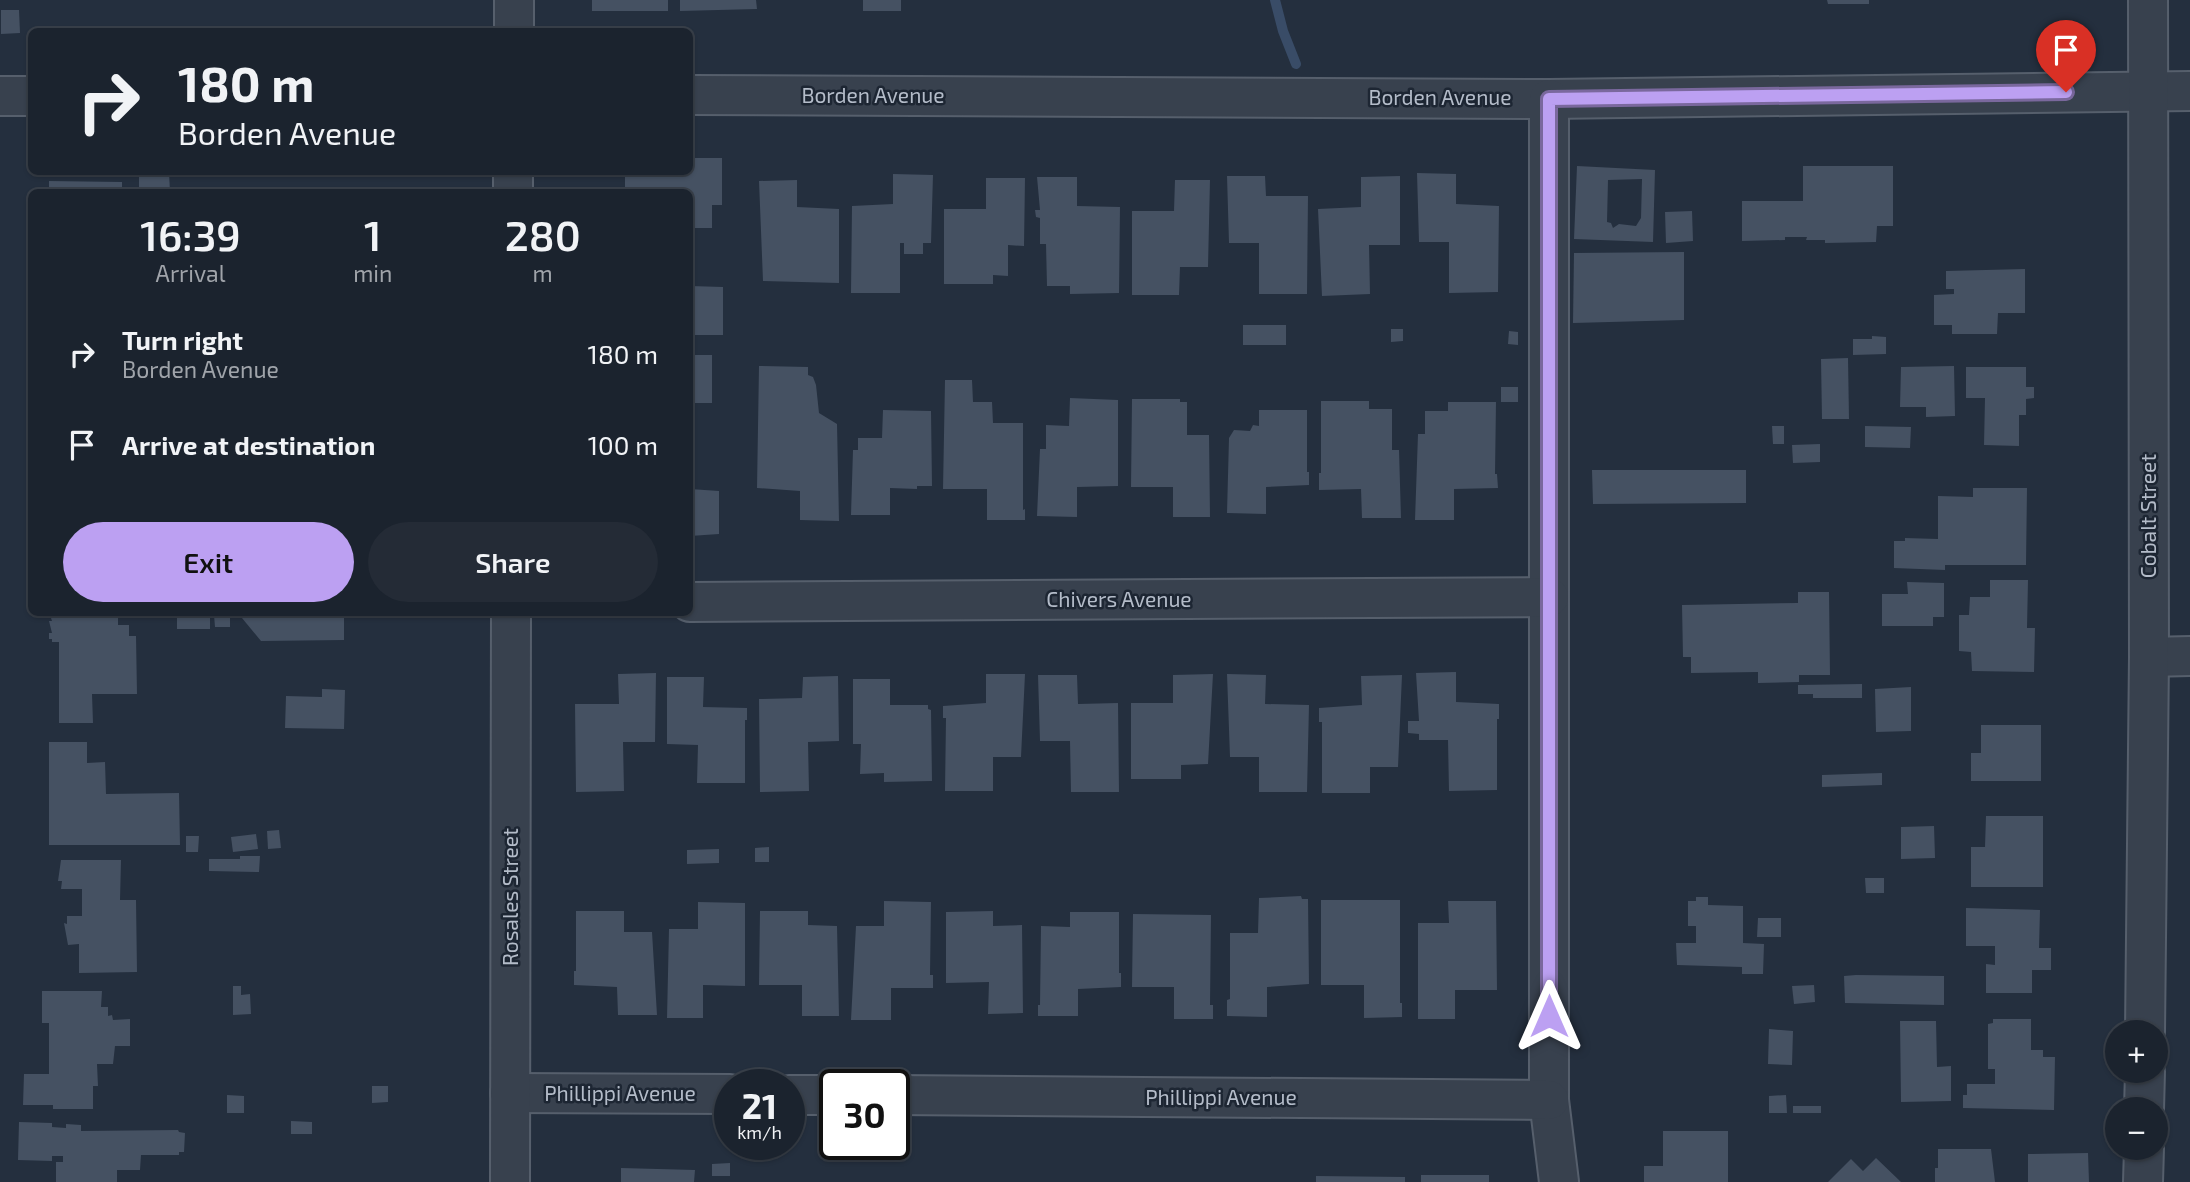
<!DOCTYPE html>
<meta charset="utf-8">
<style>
body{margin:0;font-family:"Exo 2",sans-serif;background:#242b36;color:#f1f3f6;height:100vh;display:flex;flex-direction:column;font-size:26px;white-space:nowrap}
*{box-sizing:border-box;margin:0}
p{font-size:23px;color:#a0a4aa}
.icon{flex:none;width:38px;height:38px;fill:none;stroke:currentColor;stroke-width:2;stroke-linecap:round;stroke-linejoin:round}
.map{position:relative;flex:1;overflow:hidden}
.details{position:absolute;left:28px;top:189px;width:665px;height:427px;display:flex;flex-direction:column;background:#1b232e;border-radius:10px;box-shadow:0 2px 5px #0004,0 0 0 2px #39404a}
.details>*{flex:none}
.top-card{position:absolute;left:28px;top:28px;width:665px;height:147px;border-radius:10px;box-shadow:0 2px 5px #0004,0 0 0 2px #39404a;background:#1b232e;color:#f1f3f6;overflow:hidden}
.controls{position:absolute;left:2105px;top:1020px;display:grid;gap:14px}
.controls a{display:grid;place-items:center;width:63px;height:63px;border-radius:50%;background:#1b232e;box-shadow:0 2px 5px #0004,0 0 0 2px #39404a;font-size:35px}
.speed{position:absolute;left:714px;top:1069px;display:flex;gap:14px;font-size:35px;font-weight:700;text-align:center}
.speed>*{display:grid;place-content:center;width:91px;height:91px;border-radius:50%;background:#1b232e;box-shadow:0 2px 5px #0004,0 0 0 2px #39404a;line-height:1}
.speed small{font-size:18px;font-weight:400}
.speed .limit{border:4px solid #111;border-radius:10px;background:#fff;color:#111}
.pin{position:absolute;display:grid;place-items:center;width:60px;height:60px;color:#fff;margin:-72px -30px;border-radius:50% 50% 50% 0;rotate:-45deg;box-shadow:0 0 7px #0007}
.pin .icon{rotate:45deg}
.me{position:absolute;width:77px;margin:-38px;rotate:0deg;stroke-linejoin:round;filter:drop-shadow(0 0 5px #0008)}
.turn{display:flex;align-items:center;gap:24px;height:147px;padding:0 35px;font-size:32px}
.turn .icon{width:91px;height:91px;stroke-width:2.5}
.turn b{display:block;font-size:49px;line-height:60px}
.eta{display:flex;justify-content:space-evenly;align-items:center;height:119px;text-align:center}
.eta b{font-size:42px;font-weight:600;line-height:49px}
.cta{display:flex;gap:14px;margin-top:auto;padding:14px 35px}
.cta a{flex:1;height:80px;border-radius:42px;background:#bca0f2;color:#111;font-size:28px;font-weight:600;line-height:80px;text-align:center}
.cta a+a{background:#242b36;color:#f1f3f6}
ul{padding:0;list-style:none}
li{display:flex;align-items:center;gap:21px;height:91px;padding:0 35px}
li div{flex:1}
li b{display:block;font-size:26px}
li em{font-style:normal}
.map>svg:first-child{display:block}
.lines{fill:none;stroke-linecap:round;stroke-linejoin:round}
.stream{stroke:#394c67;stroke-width:10}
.building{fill:#455162;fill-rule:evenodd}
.minor-casing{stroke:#565f6c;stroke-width:42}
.minor{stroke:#38414e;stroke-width:38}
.route-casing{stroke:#7a689d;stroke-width:18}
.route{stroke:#bca0f2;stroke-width:12}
.labels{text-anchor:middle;stroke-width:5;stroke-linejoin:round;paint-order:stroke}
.street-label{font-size:21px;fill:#b4bcc9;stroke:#1d2633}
</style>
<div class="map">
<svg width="2190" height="1182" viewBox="0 0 2190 1182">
<rect width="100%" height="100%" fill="#242f3e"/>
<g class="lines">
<polyline class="stream" points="1275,0 1283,31 1296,64"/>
</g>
<g class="building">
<rect x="592" y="0" width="76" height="11"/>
<polygon points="680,0 756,0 757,9 680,11"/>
<rect x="863" y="0" width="38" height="11"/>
<polygon points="1827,0 1869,0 1869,4 1828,4"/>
<polygon points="1,10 19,10 20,33 1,34"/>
<polygon points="690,158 722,158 722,205 712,205 712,228 690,228 690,192 625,192 625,172 690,172"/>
<path d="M1577,166L1655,170L1653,242L1574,239ZM1642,179L1641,218L1636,226L1619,224L1613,228L1611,223L1607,222L1608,180Z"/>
<polygon points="1803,166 1893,166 1893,226 1877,226 1876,242 1825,243 1825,240 1806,240 1807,237 1785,237 1785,240 1742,241 1742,201 1803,201"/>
<polygon points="139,172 169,172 170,192 139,192"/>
<polygon points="1417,173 1456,174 1456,204 1499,206 1498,292 1449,293 1449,242 1419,242"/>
<polygon points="893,174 933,175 931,243 923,243 923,254 904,254 904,243 900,243 900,293 851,293 852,206 893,204"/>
<polygon points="1227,176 1265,176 1266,196 1308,196 1307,294 1259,294 1259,243 1229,243"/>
<polygon points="1400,176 1400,245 1369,245 1370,294 1322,296 1318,209 1361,207 1361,177"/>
<polygon points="1037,177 1077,177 1077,206 1120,207 1119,293 1070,294 1070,286 1047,286 1046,244 1040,244 1040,218 1036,217 1035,210 1040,210"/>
<polygon points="986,178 1025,178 1024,246 1008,245 1008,276 993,275 993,284 944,284 944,209 986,209"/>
<polygon points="797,180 797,207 839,209 839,283 763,281 759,181"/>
<polygon points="1175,180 1210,180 1208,267 1180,267 1179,295 1132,295 1132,211 1174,211"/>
<polygon points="49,181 122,182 122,192 49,192"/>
<polygon points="1692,211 1693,241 1666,243 1665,212"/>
<polygon points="1684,252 1684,320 1573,323 1574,253"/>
<polygon points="2025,269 2025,313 1998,313 1997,334 1952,334 1952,325 1934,325 1934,295 1954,294 1954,289 1946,289 1946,271"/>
<polygon points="690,286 723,287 723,335 690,335"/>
<rect x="1243" y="325" width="43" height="20"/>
<polygon points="1391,329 1403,329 1403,341 1391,342"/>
<polygon points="1509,331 1518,332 1518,345 1508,344"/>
<polygon points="1872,336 1886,337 1886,354 1853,355 1853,339 1872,339"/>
<rect x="690" y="355" width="22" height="48"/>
<polygon points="1848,358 1849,419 1822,419 1821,359"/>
<polygon points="759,366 808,367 808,375 813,377 816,385 819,413 837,424 839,521 800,520 800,491 757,488"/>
<polygon points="1954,366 1955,416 1926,417 1926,407 1900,407 1901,367"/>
<polygon points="1966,367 2026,367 2026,387 2034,387 2034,398 2026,399 2026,415 2019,415 2019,446 1984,445 1985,398 1966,398"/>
<polygon points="945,380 972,380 973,402 992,402 993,423 1023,423 1023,510 1025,509 1025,520 987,520 987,489 943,489"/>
<rect x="1501" y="387" width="17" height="15"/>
<polygon points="1070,398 1118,400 1118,486 1077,487 1077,517 1037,516 1040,449 1046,449 1046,425 1069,426"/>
<polygon points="1132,399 1180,399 1180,402 1187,402 1187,435 1209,435 1210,517 1173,517 1173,487 1131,487"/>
<polygon points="1321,401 1369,401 1369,409 1392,409 1392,450 1399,450 1401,518 1362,518 1361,489 1319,490 1319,473 1321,473"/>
<polygon points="1448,402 1496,402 1495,474 1497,474 1498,488 1454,489 1454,520 1415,520 1418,434 1425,434 1425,411 1448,411"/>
<polygon points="883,410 931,411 932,486 917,486 917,489 890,488 890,515 851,515 853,450 858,450 858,438 882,438"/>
<polygon points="1259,410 1307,410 1307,472 1309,472 1309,485 1266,487 1266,514 1227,513 1229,438 1234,430 1250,431 1253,425 1259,426"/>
<polygon points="1772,426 1784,426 1784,444 1773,444"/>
<polygon points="1865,426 1911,427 1910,448 1865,447"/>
<polygon points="1820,444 1820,462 1793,463 1792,445"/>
<polygon points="1592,470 1746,470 1746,503 1593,504"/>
<polygon points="1973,488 2027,488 2026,565 1945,565 1945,570 1894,568 1894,541 1905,541 1905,538 1938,539 1938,496 1973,497"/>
<polygon points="690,489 719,491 719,534 690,536"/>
<polygon points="1990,580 2028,580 2027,628 2035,628 2034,672 1972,671 1971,652 1959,651 1959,615 1969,615 1970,597 1990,597"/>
<polygon points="1907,582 1944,583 1944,617 1933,617 1933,626 1882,626 1882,594 1908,594"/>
<polygon points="1798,592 1829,592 1830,675 1799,675 1799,682 1758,683 1758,672 1691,673 1691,657 1683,657 1682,605 1798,603"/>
<rect x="177" y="612" width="33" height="17"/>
<polygon points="237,612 344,612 344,640 261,641"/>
<polygon points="214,615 230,615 230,627 215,627"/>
<polygon points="118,617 118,625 129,625 129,636 136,636 137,694 92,694 93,723 59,723 59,642 52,642 52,639 49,639 49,633 52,633 49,621 52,621 51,618"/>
<polygon points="1456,672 1456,702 1499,704 1499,719 1497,719 1497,790 1449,791 1448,740 1419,740 1419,734 1408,733 1408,721 1419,721 1416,673"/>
<polygon points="656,673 655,742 623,742 624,791 576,792 575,704 619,704 618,674"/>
<polygon points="986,674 1025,674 1021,757 993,757 993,791 945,791 946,718 943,718 943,706 986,703"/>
<polygon points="1213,674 1208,764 1181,765 1181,779 1131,779 1131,703 1173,703 1173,675"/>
<polygon points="1227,674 1266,675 1265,704 1309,705 1307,792 1259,792 1259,757 1230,757"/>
<polygon points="1038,675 1077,675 1078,704 1118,703 1119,792 1071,792 1070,741 1040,741"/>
<polygon points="1402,675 1398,767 1370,767 1370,793 1322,793 1322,722 1319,722 1319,708 1362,705 1361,676"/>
<polygon points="838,676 839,741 808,742 809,791 760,792 759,699 802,698 803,677"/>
<polygon points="667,677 704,677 703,707 747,708 747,720 745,720 745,783 697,783 698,745 667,744"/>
<polygon points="853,679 890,679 890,705 928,705 928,709 931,710 932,781 884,782 884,773 860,774 861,744 853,744"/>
<polygon points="1862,684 1862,698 1813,698 1813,694 1798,694 1798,685"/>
<polygon points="1911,687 1911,731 1876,732 1875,689"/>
<polygon points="322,689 345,690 344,729 285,728 286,696 322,697"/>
<polygon points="1981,725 2041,725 2041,781 1971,781 1971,753 1981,753"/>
<polygon points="49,742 87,742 87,763 105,762 106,794 179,793 180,845 49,845"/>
<polygon points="1882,773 1882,785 1822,787 1822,775"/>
<polygon points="1986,816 2043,816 2043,887 1971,887 1971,847 1985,847"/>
<polygon points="1934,826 1935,858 1901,859 1901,827"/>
<polygon points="279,830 281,848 268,849 267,831"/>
<polygon points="256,834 258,849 233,852 231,837"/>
<polygon points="186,836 199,836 198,852 186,852"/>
<polygon points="769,847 769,862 755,862 755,848"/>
<polygon points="719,849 719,863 687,864 687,850"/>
<polygon points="240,856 260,856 259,872 209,871 209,859 240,859"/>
<polygon points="61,860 121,860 120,900 136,900 137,972 79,973 79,944 68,945 64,923 67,924 67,916 82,916 82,889 61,889 62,881 58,881"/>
<polygon points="1865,878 1884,878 1884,893 1866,893"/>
<polygon points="1301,896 1302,899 1308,899 1309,984 1267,987 1267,1017 1227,1016 1227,1000 1230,999 1230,933 1258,933 1259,898"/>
<polygon points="1696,897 1708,897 1708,905 1743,906 1743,943 1764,944 1763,974 1742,974 1742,967 1677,965 1676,943 1696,943 1696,926 1688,926 1688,901 1696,901"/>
<polygon points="1321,900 1400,900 1400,1003 1402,1003 1402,1017 1364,1018 1364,985 1321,985"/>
<polygon points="884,901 931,902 930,975 933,975 933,988 891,988 891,1020 851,1020 856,926 884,926"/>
<polygon points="1448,901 1496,901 1497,990 1455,990 1455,1019 1418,1019 1418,923 1449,923"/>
<polygon points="698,902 745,903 745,986 703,985 703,1018 667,1018 669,929 698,929"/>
<polygon points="1966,908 2040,910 2039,948 2051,948 2051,970 2032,970 2032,993 1986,993 1986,964 1995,965 1995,946 1966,946"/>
<polygon points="576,911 624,911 624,932 652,932 657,1015 618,1015 617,987 574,985 574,971 576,971"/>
<polygon points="760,911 808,911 808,925 837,926 839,1016 802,1016 802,985 759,985"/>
<polygon points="993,911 993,926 1022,925 1023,1013 988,1014 989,982 946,983 946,912"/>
<polygon points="1070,912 1119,912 1119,973 1121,973 1121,987 1078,989 1078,1016 1038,1016 1038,1005 1040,1005 1041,926 1070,927"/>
<polygon points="1133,914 1211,915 1210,1005 1213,1005 1213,1019 1174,1019 1174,987 1132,987"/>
<polygon points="1758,918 1781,918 1781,937 1757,937"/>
<polygon points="1856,975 1944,976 1944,1005 1845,1003 1844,976"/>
<polygon points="1814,985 1815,1002 1794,1004 1792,986"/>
<polygon points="233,986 241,986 241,995 250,994 251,1014 233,1015"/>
<polygon points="42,991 102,991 101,1007 108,1007 108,1016 112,1015 113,1020 130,1019 130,1046 115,1046 113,1064 97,1064 98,1086 93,1086 93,1109 53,1109 53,1105 23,1105 24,1074 49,1074 49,1023 42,1023"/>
<polygon points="1993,1019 2031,1019 2031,1050 2043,1050 2043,1057 2055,1057 2054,1110 1963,1108 1963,1095 1967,1095 1967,1084 1995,1084 1995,1069 1988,1069 1988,1024 1993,1023"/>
<polygon points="1900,1021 1936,1021 1937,1067 1951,1066 1951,1101 1901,1102"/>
<polygon points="1769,1029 1793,1031 1792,1065 1768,1064"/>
<polygon points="372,1086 388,1086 388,1102 372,1103"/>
<polygon points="227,1095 244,1096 244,1113 227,1113"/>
<polygon points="1786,1095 1787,1113 1769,1113 1769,1096"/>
<rect x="1793" y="1106" width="28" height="7"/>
<polygon points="291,1121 312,1122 312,1134 291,1134"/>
<polygon points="19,1122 52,1123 52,1127 66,1128 66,1124 81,1125 81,1131 178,1130 179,1132 185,1133 184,1152 179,1152 179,1155 141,1155 140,1170 117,1170 117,1182 56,1182 56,1162 63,1162 63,1156 52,1156 52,1161 18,1160"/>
<polygon points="1663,1131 1728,1131 1728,1182 1644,1182 1644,1166 1663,1166"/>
<polygon points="1938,1149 1991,1149 1995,1182 1935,1182 1935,1168 1938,1168"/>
<polygon points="2088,1153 2089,1182 2028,1182 2028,1154"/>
<polygon points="1876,1158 1901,1182 1828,1182 1851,1159 1863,1171"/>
<polygon points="730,1163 730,1176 712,1176 712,1164"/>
<polygon points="621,1168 695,1170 694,1182 621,1182"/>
<rect x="1421" y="1175" width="68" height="7"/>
<polygon points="1316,1176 1405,1177 1405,1182 1316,1182"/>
</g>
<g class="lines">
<g class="minor-casing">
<g id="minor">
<polyline points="514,32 514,0"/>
<polyline points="690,95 1549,99 2190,91"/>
<polyline points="0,96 32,96"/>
<polyline points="1549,99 1549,1100 1559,1182"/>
<polyline points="513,192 513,172"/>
<polyline points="690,602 1549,597"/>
<polyline points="2149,657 2190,656"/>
<polyline points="2145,1032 2149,657 2148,0"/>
<polyline points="510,1093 730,1094"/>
<polyline points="789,1095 835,1095"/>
<polyline points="894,1095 1549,1100"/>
<polyline points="2144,1110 2145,1071"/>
<polyline points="510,1182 511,612"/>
<polyline points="2143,1182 2144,1148"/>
</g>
</g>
<use href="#minor" class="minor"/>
</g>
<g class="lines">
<g class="route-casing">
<polyline id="route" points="1549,1016 1549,99 2066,92"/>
</g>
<use href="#route" class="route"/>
</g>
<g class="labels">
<g class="street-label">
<text x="873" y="103">Borden Avenue</text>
<text x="1440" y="105">Borden Avenue</text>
<text transform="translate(2149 516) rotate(-90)" y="7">Cobalt Street</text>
<text x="1119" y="607">Chivers Avenue</text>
<text transform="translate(511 897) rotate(-90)" y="7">Rosales Street</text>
<text x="620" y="1101">Phillippi Avenue</text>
<text x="1221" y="1105">Phillippi Avenue</text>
</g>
</g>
</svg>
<div class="controls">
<a>+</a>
<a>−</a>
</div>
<div class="speed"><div>21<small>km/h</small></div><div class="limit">30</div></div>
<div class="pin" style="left:2066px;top:92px;background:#d93025"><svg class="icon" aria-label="arrive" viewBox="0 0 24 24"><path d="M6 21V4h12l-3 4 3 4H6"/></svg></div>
<svg class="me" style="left:1549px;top:1016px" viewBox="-20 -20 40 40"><path d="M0-17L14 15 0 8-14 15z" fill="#bca0f2" stroke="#fff" stroke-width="4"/></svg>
<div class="top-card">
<div class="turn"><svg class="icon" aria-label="right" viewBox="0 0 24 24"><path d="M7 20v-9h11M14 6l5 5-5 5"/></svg><div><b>180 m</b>Borden Avenue</div></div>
</div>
<section class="details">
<div class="eta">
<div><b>16:39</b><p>Arrival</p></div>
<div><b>1</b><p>min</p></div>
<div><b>280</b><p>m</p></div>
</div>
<ul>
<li><svg class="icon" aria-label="right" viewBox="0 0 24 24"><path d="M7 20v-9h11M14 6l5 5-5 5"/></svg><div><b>Turn right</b><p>Borden Avenue</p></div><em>180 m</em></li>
<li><svg class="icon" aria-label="arrive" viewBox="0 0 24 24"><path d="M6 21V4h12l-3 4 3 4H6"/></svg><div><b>Arrive at destination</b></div><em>100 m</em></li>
</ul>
<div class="cta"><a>Exit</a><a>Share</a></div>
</section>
</div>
